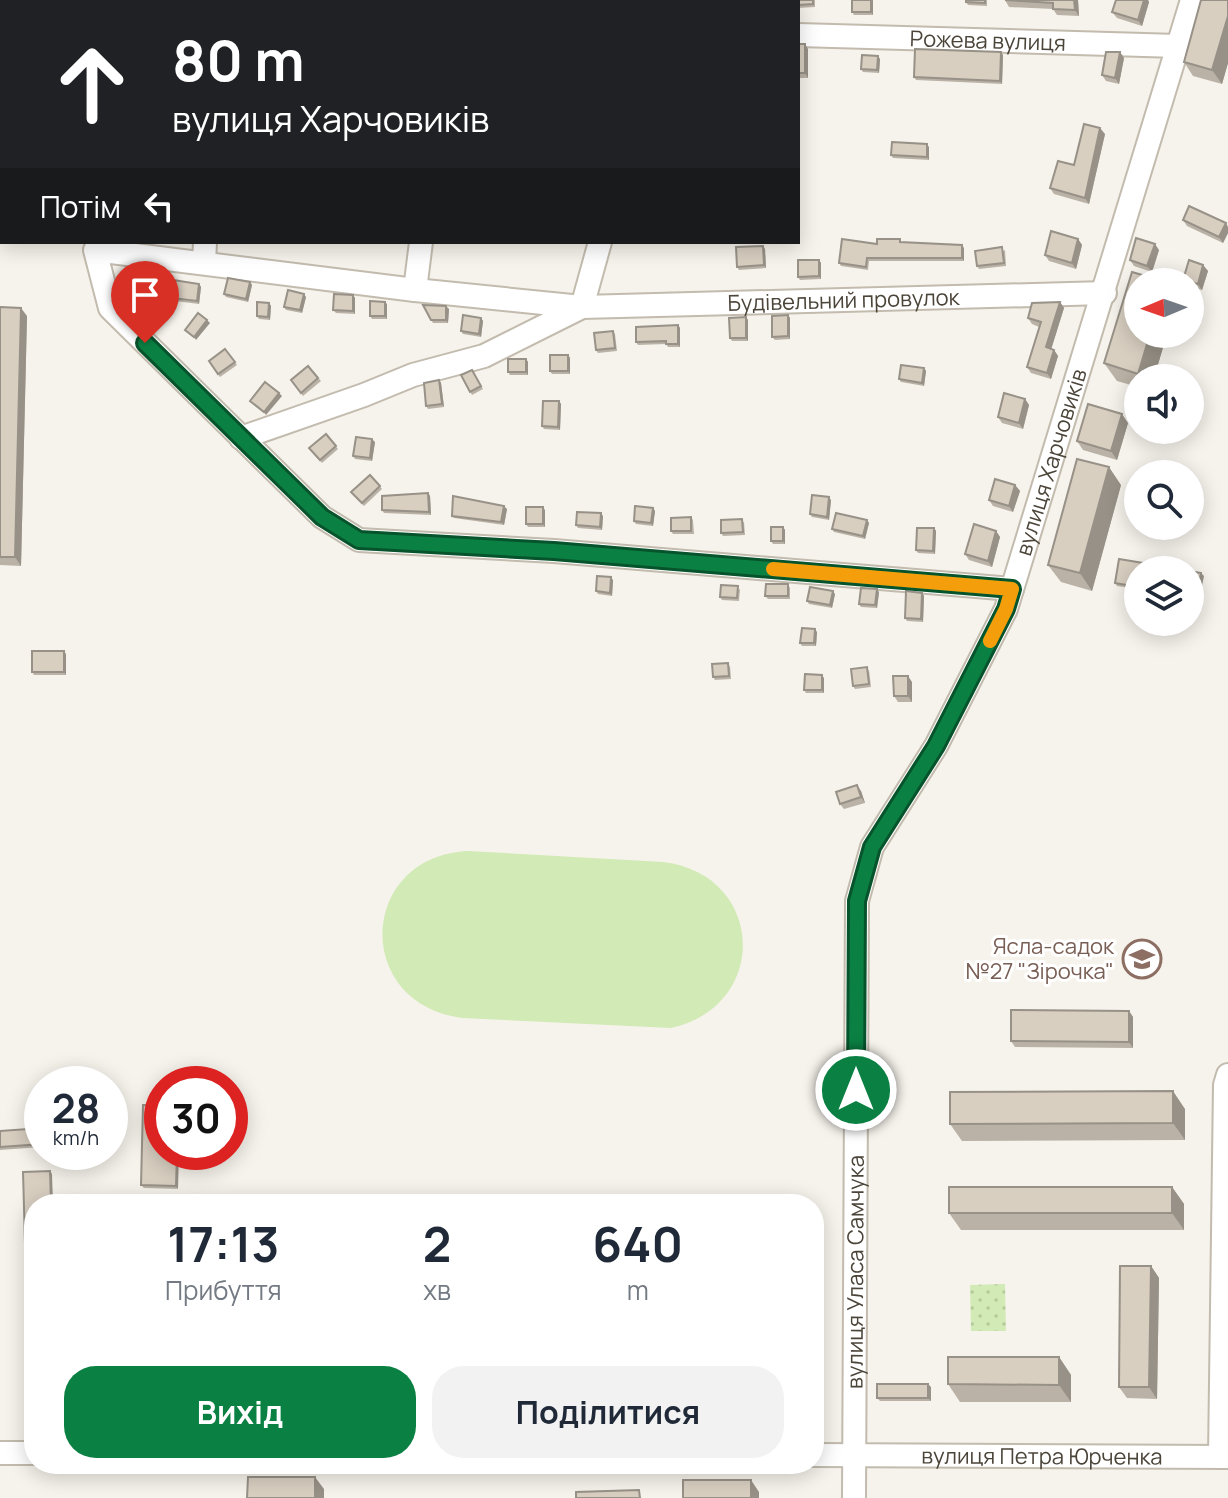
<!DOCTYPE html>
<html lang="uk">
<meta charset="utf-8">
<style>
body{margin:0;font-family:Manrope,sans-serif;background:#f2f2f3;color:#1f2937;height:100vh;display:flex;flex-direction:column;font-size:30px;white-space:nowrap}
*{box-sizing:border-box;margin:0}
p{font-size:26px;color:#747a83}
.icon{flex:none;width:44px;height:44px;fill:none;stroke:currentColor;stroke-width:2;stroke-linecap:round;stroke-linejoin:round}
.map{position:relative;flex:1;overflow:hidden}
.details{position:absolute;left:24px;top:1194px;width:800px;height:280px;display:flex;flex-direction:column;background:#fff;border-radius:32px;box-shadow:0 4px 20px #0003}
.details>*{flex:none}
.hud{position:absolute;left:0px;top:0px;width:800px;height:244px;box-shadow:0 4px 20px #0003;background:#202124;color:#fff;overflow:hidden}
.needle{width:52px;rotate:268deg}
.buttons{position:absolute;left:1124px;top:268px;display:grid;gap:16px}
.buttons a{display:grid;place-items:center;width:80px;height:80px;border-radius:50%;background:#fff;box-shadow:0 4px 20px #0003;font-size:40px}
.speed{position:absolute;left:24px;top:1066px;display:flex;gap:16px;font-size:40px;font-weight:700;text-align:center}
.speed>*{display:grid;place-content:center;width:104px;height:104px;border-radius:50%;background:#fff;box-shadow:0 4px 20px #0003;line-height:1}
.speed small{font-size:20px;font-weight:400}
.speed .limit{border:12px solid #d22;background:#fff;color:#111}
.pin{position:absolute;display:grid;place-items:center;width:68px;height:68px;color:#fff;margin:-82px -34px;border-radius:50% 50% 50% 0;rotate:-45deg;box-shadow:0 0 8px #0007}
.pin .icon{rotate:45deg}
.me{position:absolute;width:88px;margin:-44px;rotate:0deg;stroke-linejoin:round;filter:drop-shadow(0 0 6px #0008)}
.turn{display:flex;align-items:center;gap:28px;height:168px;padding:0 40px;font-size:36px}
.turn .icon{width:104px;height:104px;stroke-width:2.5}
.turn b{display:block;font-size:56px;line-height:68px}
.then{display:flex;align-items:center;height:76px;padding:0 40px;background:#0003;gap:16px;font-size:30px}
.eta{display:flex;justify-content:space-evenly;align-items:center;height:136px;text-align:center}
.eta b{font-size:48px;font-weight:700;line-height:56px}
.action{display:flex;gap:16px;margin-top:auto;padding:16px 40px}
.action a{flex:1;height:92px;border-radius:32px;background:#0b8043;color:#fff;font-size:32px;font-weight:700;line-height:92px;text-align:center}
.action a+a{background:#f2f2f3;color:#1f2937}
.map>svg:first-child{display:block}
.park{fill:url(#park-dots)}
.pitch{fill:#d2eab5}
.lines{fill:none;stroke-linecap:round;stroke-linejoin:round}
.minor-casing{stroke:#c2bbae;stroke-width:26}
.minor{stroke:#fff;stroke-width:22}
.wall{fill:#bab2a6}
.shaded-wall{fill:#979187}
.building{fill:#d8cfc1;stroke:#979187;stroke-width:2}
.route-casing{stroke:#07532c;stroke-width:20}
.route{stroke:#0b8043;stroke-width:14}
.slow{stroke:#f59e0b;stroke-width:14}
.labels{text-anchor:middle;stroke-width:6;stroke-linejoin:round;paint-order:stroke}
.street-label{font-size:22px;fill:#4b4439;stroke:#fff}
.education-label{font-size:22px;fill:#785e54;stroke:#fff;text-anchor:end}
</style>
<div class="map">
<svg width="1228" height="1498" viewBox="0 0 1228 1498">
<defs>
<pattern id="park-dots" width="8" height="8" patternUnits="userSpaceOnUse" patternTransform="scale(2)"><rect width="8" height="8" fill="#d2eab5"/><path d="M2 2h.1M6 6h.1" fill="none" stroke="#b6ca9c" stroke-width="1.8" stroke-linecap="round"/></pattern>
</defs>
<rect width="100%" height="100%" fill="#f6f3ec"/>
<polygon class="park" points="1005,1284 1006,1331 971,1331 970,1285"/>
<path class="pitch" d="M468,851L663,862C765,874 771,1006 671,1028L462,1018C352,1004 358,856 468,851Z"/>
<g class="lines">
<g class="minor-casing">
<g id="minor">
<polyline points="0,3 2,3"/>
<path id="s1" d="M798,35L1178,46"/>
<polyline points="204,263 205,242"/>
<polyline points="415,290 421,242"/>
<polyline points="241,438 364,395 413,375 484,356 582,307 600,242"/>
<path id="s2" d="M1012,589L554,551L359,540L322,517L110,308L95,250L415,290L582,307L1105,293"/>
<polyline points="0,1453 34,1453"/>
<path id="s3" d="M814,1455L1228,1457"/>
<polyline points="1220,1457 1225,1085 1228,1075"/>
<path id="s4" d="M854,1498L857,901L872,847L936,746L1006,609L1192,0"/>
</g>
</g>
<use href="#minor" class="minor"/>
</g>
<g class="wall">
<polygon points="241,0 264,0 264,2 243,2"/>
<polygon points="815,0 815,7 798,8 798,2"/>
<polygon points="873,0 873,15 854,15 852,12"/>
<polygon points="987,0 987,6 968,5 966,2"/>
<polygon points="1005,0 1078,0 1079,16 1057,15 1053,9 1009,7"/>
<polygon points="1116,0 1148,0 1149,2 1142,26 1117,18 1112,12"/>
<polygon points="1228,0 1228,63 1222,84 1193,76 1184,62"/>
<polygon points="798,44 808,49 808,78 798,78"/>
<polygon points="1120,52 1124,58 1119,84 1106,81 1102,75"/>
<polygon points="1003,55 1002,84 916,80 914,77"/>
<polygon points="880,59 879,73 863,72 861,69"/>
<polygon points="1105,134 1089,204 1054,194 1050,188"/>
<polygon points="929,147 929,160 893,158 891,155"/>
<polygon points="1183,220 1228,227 1228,233 1223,243 1187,226"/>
<polygon points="1078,239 1082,245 1076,269 1049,261 1045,255"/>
<polygon points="902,242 964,248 964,261 869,261 868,270 841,266 839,263 877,244"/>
<polygon points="765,249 766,268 739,270 737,267"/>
<polygon points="1005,250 1006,266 979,269 977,266"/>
<polygon points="1159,250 1152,272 1134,266 1130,260"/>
<polygon points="819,260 821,263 821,279 800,280 798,277"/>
<polygon points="1203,265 1208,271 1202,290 1190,287 1190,282 1184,282 1183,280"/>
<polygon points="250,282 252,285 248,302 226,297 224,294"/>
<polygon points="199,284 201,287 199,304 167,300 164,297"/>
<polygon points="353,295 355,298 355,314 336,313 333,310"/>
<polygon points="306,297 302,313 286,310 284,307"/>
<polygon points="1060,302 1064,308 1051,349 1054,350 1058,356 1051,379 1031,373 1027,367 1039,327 1032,324 1028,318"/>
<polygon points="269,303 271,306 270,320 259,319 257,316"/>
<polygon points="387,304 387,319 372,319 370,316"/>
<polygon points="423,305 449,309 448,323 433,323"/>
<polygon points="0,307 27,316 21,566 0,565"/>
<polygon points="788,315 790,318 790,339 775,340 772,337"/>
<polygon points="746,317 748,320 748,341 732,341 730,338"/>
<polygon points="481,318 483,321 481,337 463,334 461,331"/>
<polygon points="678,325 680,328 680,347 668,347 666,344 638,345 636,342"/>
<polygon points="613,331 615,334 617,351 598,353 596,350"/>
<polygon points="1138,334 1167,334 1154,378 1138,378 1138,387 1117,381 1104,363"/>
<polygon points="225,349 237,365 220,377 209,361"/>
<polygon points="568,355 570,358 570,374 552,374 550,371"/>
<polygon points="526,359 528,362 528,375 510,375 508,372"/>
<polygon points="308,366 321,381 303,396 291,380"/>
<polygon points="924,368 926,371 924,386 901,382 899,379"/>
<polygon points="472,370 483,389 472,395 461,375"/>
<polygon points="439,380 441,383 444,407 428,409 426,406"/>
<polygon points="1025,399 1029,405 1023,429 1002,423 998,417"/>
<polygon points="559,401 561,404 560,430 544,429 542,426"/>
<polygon points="1128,423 1117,460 1083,450 1077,441"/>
<polygon points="326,434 338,449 322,463 309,448"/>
<polygon points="375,442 372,461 355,459 353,456"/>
<polygon points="370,475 382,489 364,506 351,492"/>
<polygon points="1015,485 1020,491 1013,512 993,506 989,500"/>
<polygon points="1121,485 1092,591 1061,582 1048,565"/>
<polygon points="428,493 430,496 431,515 384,513 382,510"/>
<polygon points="831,500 829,520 812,517 810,514"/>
<polygon points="653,508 655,511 653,526 636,524 634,521"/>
<polygon points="507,509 504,525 454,518 452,516"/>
<polygon points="545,510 545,527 528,527 526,524"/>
<polygon points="603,516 602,530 578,528 576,525"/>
<polygon points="691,517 693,520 694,534 673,534 671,531"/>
<polygon points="867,520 869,523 865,539 834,532 832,529"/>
<polygon points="744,522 745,535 723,536 721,533"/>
<polygon points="783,527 785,530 785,544 773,544 771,541"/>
<polygon points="934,528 936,531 935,554 918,553 916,550"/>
<polygon points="996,531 1000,537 992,567 969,560 965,554"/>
<polygon points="1138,570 1138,589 1117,586 1115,583"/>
<polygon points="613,580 612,596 598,594 596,591"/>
<polygon points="790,587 790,599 768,599 765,596"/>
<polygon points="740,589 739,601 722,600 720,597"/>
<polygon points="879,592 877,608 861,607 859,604"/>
<polygon points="922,593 924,596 923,622 907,621 905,618"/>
<polygon points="835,594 832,608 809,604 807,601"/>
<polygon points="817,632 816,646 802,646 800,643"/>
<polygon points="66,654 66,675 34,675 32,672"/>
<polygon points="730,666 731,679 715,680 713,677"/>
<polygon points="869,670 871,687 855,689 853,686"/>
<polygon points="824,678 824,693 806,693 804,690"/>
<polygon points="912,682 912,702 898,702 894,696"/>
<polygon points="861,791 865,803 844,809 840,804"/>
<polygon points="1129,1011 1133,1017 1133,1048 1015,1047 1011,1041"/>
<polygon points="143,1105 178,1189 144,1188 141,1185"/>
<polygon points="1185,1109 1185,1140 962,1141 950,1124"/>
<polygon points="42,1128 42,1147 0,1150 0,1131"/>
<polygon points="1172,1187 1184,1204 1184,1230 961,1230 949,1213"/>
<polygon points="1151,1266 1159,1278 1157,1399 1127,1398 1119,1387"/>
<polygon points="1059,1357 1071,1375 1071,1402 960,1402 948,1384"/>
<polygon points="931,1387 931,1401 880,1401 877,1398"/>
</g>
<g class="shaded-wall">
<polygon points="871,0 873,0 873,15 871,12"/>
<polygon points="1074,0 1078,0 1079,16 1075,10"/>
<polygon points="1144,0 1148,0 1149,2 1142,26 1138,20"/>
<polygon points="1228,16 1228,63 1222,84 1212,70"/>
<polygon points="805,44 808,49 808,78 805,73"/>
<polygon points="1001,52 1003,55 1002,84 1000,81"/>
<polygon points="1120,52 1124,58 1119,84 1115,78"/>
<polygon points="878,56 880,59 879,73 877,70"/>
<polygon points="1100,128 1105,134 1089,204 1085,198"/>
<polygon points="927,144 929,147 929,160 927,157"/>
<polygon points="1226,223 1228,227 1228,233 1223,243 1219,237"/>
<polygon points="1078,239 1082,245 1076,269 1072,263"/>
<polygon points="1155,244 1159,250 1152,272 1147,266"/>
<polygon points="962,245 964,248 964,261 962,258"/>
<polygon points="763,246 765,249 766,268 764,265"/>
<polygon points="819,260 821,263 821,279 819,276"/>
<polygon points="1203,265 1208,271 1202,290 1198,284"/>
<polygon points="250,282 252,285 248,302 246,299"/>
<polygon points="199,284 201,287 199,304 197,301"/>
<polygon points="304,294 306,297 302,313 300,310"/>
<polygon points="353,295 355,298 355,314 353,311"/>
<polygon points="385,302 387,304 387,319 385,316"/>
<polygon points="1060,302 1064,308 1050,353 1046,347"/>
<polygon points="269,303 271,306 270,320 268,317"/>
<polygon points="446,306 449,309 448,323 446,320"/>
<polygon points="21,308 27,316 21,566 15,557"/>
<polygon points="788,315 790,318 790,339 788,336"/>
<polygon points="746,317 748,320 748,341 746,338"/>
<polygon points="481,318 483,321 481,337 479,334"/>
<polygon points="207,320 210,323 196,340 194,337"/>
<polygon points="678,325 680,328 680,347 678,344"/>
<polygon points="1150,334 1167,334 1154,378 1141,378 1138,374"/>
<polygon points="1054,350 1058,356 1051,379 1047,373"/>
<polygon points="568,355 570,358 570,374 568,371"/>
<polygon points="526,359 528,362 528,375 526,372"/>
<polygon points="924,368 926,371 924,386 922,383"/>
<polygon points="439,380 441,383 444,407 442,404"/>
<polygon points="279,393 282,396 266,415 264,412"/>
<polygon points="1025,399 1029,405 1023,429 1019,423"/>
<polygon points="559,401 561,404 560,430 558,427"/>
<polygon points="1122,414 1128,423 1117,460 1111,451"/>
<polygon points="372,439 375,442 372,461 370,458"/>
<polygon points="1109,467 1121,485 1092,591 1080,573"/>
<polygon points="1015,485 1020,491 1013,512 1009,506"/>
<polygon points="428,493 430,496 431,515 429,512"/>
<polygon points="829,497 831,500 829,520 827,517"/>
<polygon points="504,506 507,509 504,525 501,522"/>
<polygon points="543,507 545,510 545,527 543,524"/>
<polygon points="653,508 655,511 653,526 651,523"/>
<polygon points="601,513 603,516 602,530 600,527"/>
<polygon points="867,520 869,523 865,539 863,536"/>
<polygon points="783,527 785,530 785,544 783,541"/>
<polygon points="934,528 936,531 935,554 933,551"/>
<polygon points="996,531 1000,537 992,567 988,561"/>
<polygon points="1201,573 1204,576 1199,600 1197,597"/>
<polygon points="611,577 613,580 612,596 610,593"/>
<polygon points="877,589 879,592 877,608 875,605"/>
<polygon points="833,591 835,594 832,608 830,605"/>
<polygon points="922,593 924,596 923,622 921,619"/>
<polygon points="815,629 817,632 816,646 814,643"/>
<polygon points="64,651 66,654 66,675 64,672"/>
<polygon points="822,675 824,678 824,693 822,690"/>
<polygon points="908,676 912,682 912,702 908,696"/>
<polygon points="857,785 861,791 865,803 861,797"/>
<polygon points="1129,1011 1133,1017 1133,1048 1129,1042"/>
<polygon points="1173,1091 1185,1109 1185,1140 1173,1123"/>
<polygon points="177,1152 179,1152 178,1189 176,1186"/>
<polygon points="50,1171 52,1174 53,1204 51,1204"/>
<polygon points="1172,1187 1184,1204 1184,1230 1172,1213"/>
<polygon points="1151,1266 1159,1278 1157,1399 1149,1387"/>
<polygon points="1059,1357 1071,1375 1071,1402 1059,1385"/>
<polygon points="928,1384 931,1387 931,1401 928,1398"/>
<polygon points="315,1477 324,1489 324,1498 315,1498"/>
<polygon points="751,1480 759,1492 759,1498 751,1498"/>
</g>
<g class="building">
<polygon points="751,0 813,0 813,4 798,5 798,2 751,2"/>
<rect x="852" y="0" width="19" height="12"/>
<polygon points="966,0 985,0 985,3 966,2"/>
<polygon points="1005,0 1074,0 1075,10 1053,9 1053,3"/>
<polygon points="1116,0 1144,0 1138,20 1112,12"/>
<polygon points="1201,0 1228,0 1228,16 1212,70 1184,62"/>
<rect x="798" y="44" width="7" height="29"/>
<polygon points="915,49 1001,52 1000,81 914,77"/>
<polygon points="1106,52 1120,52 1115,78 1102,75"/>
<polygon points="862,55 878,56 877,70 861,69"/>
<polygon points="1084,124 1100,128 1085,198 1050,188 1058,161 1074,165"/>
<polygon points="892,142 927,144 927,157 891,155"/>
<polygon points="1189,206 1226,223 1219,237 1183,220"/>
<polygon points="1051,231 1078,239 1072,263 1045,255"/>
<polygon points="1136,238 1155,244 1147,266 1130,260"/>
<polygon points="842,239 877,244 877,239 900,239 900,242 962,245 962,258 867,258 866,267 839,263"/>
<polygon points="763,246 764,265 737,267 736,247"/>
<polygon points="1002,247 1004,263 977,266 975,251"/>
<polygon points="798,260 819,260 819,276 798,277"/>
<polygon points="1189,260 1203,265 1198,284 1183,280"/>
<polygon points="1132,272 1166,282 1138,282 1138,334 1150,334 1138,374 1104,363"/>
<polygon points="228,278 250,282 246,299 224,294"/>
<polygon points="167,279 199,284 197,301 164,297"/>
<polygon points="288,290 304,294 300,310 284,307"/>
<polygon points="334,294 353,295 353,311 333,310"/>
<polygon points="370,301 385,302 385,316 370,316"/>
<polygon points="257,302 269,303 268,317 257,316"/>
<polygon points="1060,302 1046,347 1054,350 1047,373 1027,367 1041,322 1028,318 1032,303"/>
<polygon points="423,305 446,306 446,320 431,320"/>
<polygon points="0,307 21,308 15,557 0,557"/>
<polygon points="198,313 207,320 194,337 185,330"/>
<polygon points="463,315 481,318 479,334 461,331"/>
<polygon points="788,315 788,336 772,337 772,316"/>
<polygon points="746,317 746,338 730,338 729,318"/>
<polygon points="678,325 678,344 666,344 666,341 636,342 636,327"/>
<polygon points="613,331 615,348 596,350 594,333"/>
<polygon points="225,349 235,362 218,374 209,361"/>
<rect x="550" y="355" width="18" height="16"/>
<rect x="508" y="359" width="18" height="13"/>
<polygon points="901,365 924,368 922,383 899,379"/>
<polygon points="308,366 318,378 301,393 291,380"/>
<polygon points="472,370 481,386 470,392 461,375"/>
<polygon points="439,380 442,404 426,406 424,383"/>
<polygon points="265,382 279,393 264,412 250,401"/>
<polygon points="1004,393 1025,399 1019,423 998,417"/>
<polygon points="543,401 559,401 558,427 542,426"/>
<polygon points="1088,404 1122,414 1111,451 1077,441"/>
<polygon points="326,434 336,446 320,460 309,448"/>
<polygon points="356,437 372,439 370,458 353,456"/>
<polygon points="1077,459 1109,467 1080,573 1048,565"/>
<polygon points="370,475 380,486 362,503 351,492"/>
<polygon points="995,479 1015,485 1009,506 989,500"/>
<polygon points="428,493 429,512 382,510 382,496"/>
<polygon points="812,495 829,497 827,517 810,514"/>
<polygon points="453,496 504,506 501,522 452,516"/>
<polygon points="635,506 653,508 651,523 634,521"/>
<rect x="526" y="507" width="17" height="17"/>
<polygon points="577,512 601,513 600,527 576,525"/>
<polygon points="836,513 867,520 863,536 832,529"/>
<polygon points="691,517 691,531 671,531 671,518"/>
<polygon points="742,519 743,532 721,533 721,520"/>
<polygon points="974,524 996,531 988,561 965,554"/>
<rect x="771" y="527" width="12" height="14"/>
<polygon points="917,528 934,528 933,551 916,550"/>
<polygon points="1119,559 1186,570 1138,570 1138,587 1115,583"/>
<polygon points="1190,571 1201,573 1197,597 1190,595"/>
<polygon points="597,576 611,577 610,593 596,591"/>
<polygon points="766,584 788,584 788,596 765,596"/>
<polygon points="721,585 738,586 737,598 720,597"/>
<polygon points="810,587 833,591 830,605 807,601"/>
<polygon points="861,588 877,589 875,605 859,604"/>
<polygon points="906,591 922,593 921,619 905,618"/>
<polygon points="802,628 815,629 814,643 800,643"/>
<rect x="32" y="651" width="32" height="21"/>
<polygon points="728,663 729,676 713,677 712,664"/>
<polygon points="867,667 869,684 853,686 851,669"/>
<polygon points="805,674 822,675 822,690 804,690"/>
<polygon points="893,676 908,676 908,696 894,696"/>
<polygon points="857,785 861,797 840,804 836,792"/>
<polygon points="1011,1010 1129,1011 1129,1042 1011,1041"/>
<polygon points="1173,1091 1173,1123 950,1124 950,1092"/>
<polygon points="143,1105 162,1106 162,1152 177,1152 176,1186 141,1185"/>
<polygon points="42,1128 42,1144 0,1147 0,1131"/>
<polygon points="50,1171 51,1204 34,1204 34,1279 26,1279 23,1172"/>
<rect x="949" y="1187" width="223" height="26"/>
<polygon points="1120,1266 1151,1266 1149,1387 1119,1387"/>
<polygon points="948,1357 1059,1357 1059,1385 948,1384"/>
<rect x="877" y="1384" width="51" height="14"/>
<polygon points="248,1477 315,1477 315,1498 247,1498"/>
<rect x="683" y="1480" width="68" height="18"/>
<polygon points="639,1490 640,1498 576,1498 576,1492"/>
</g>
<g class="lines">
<g class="route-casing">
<polyline id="route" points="145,343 322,517 359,540 554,551 1012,589 1006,609 936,746 872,847 857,901 856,1090"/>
</g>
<use href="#route" class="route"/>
<polyline class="slow" points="773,569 1012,589 1006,609 990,641"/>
</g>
<defs>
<g id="school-ring" transform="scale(2)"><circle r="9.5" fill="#fff" stroke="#8d6e63" stroke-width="1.5"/><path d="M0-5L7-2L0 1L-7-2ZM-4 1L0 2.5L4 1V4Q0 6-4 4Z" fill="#8d6e63"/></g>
</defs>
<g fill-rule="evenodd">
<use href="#school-ring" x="1142" y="959"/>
</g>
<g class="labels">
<g class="street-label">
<text dy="8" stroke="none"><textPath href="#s1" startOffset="190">Рожева вулиця</textPath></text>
<text dy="8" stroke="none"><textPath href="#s2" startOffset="1808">Будівельний провулок</textPath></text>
<text dy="8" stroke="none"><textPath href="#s4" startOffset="1080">вулиця Харчовиків</textPath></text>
<text dy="8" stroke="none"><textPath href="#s4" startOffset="226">вулиця Уласа Самчука</textPath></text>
<text dy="8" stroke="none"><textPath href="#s3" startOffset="228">вулиця Петра Юрченка</textPath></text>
</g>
<g class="education-label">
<text x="1114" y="954">Ясла-садок<tspan x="1114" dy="25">№27 "Зірочка"</tspan></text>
</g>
</g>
</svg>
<div class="buttons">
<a><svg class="needle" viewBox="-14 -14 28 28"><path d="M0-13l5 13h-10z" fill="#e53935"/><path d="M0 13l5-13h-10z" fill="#747a83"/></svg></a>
<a><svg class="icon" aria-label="sound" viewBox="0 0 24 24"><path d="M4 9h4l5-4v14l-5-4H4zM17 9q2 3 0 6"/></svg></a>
<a><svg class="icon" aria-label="search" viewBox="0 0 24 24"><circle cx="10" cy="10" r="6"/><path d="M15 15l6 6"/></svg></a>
<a><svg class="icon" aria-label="layers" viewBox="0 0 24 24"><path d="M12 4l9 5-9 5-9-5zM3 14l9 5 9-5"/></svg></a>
</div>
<div class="speed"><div>28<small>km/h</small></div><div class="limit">30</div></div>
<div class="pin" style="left:145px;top:343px;background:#d93025"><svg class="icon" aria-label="arrive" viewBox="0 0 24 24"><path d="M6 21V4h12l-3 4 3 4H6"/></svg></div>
<svg class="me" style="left:856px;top:1090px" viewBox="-20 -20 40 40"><circle r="17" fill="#0b8043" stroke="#fff" stroke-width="3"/><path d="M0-11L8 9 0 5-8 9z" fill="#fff"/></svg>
<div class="hud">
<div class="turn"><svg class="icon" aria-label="ahead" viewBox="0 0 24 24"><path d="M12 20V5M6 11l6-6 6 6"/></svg><div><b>80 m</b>вулиця Харчовиків</div></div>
<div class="then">Потім<svg class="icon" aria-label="left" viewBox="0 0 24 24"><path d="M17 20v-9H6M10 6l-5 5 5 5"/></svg></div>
</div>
<section class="details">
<div class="eta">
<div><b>17:13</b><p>Прибуття</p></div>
<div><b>2</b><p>хв</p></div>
<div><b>640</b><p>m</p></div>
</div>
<div class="action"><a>Вихід</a><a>Поділитися</a></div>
</section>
</div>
